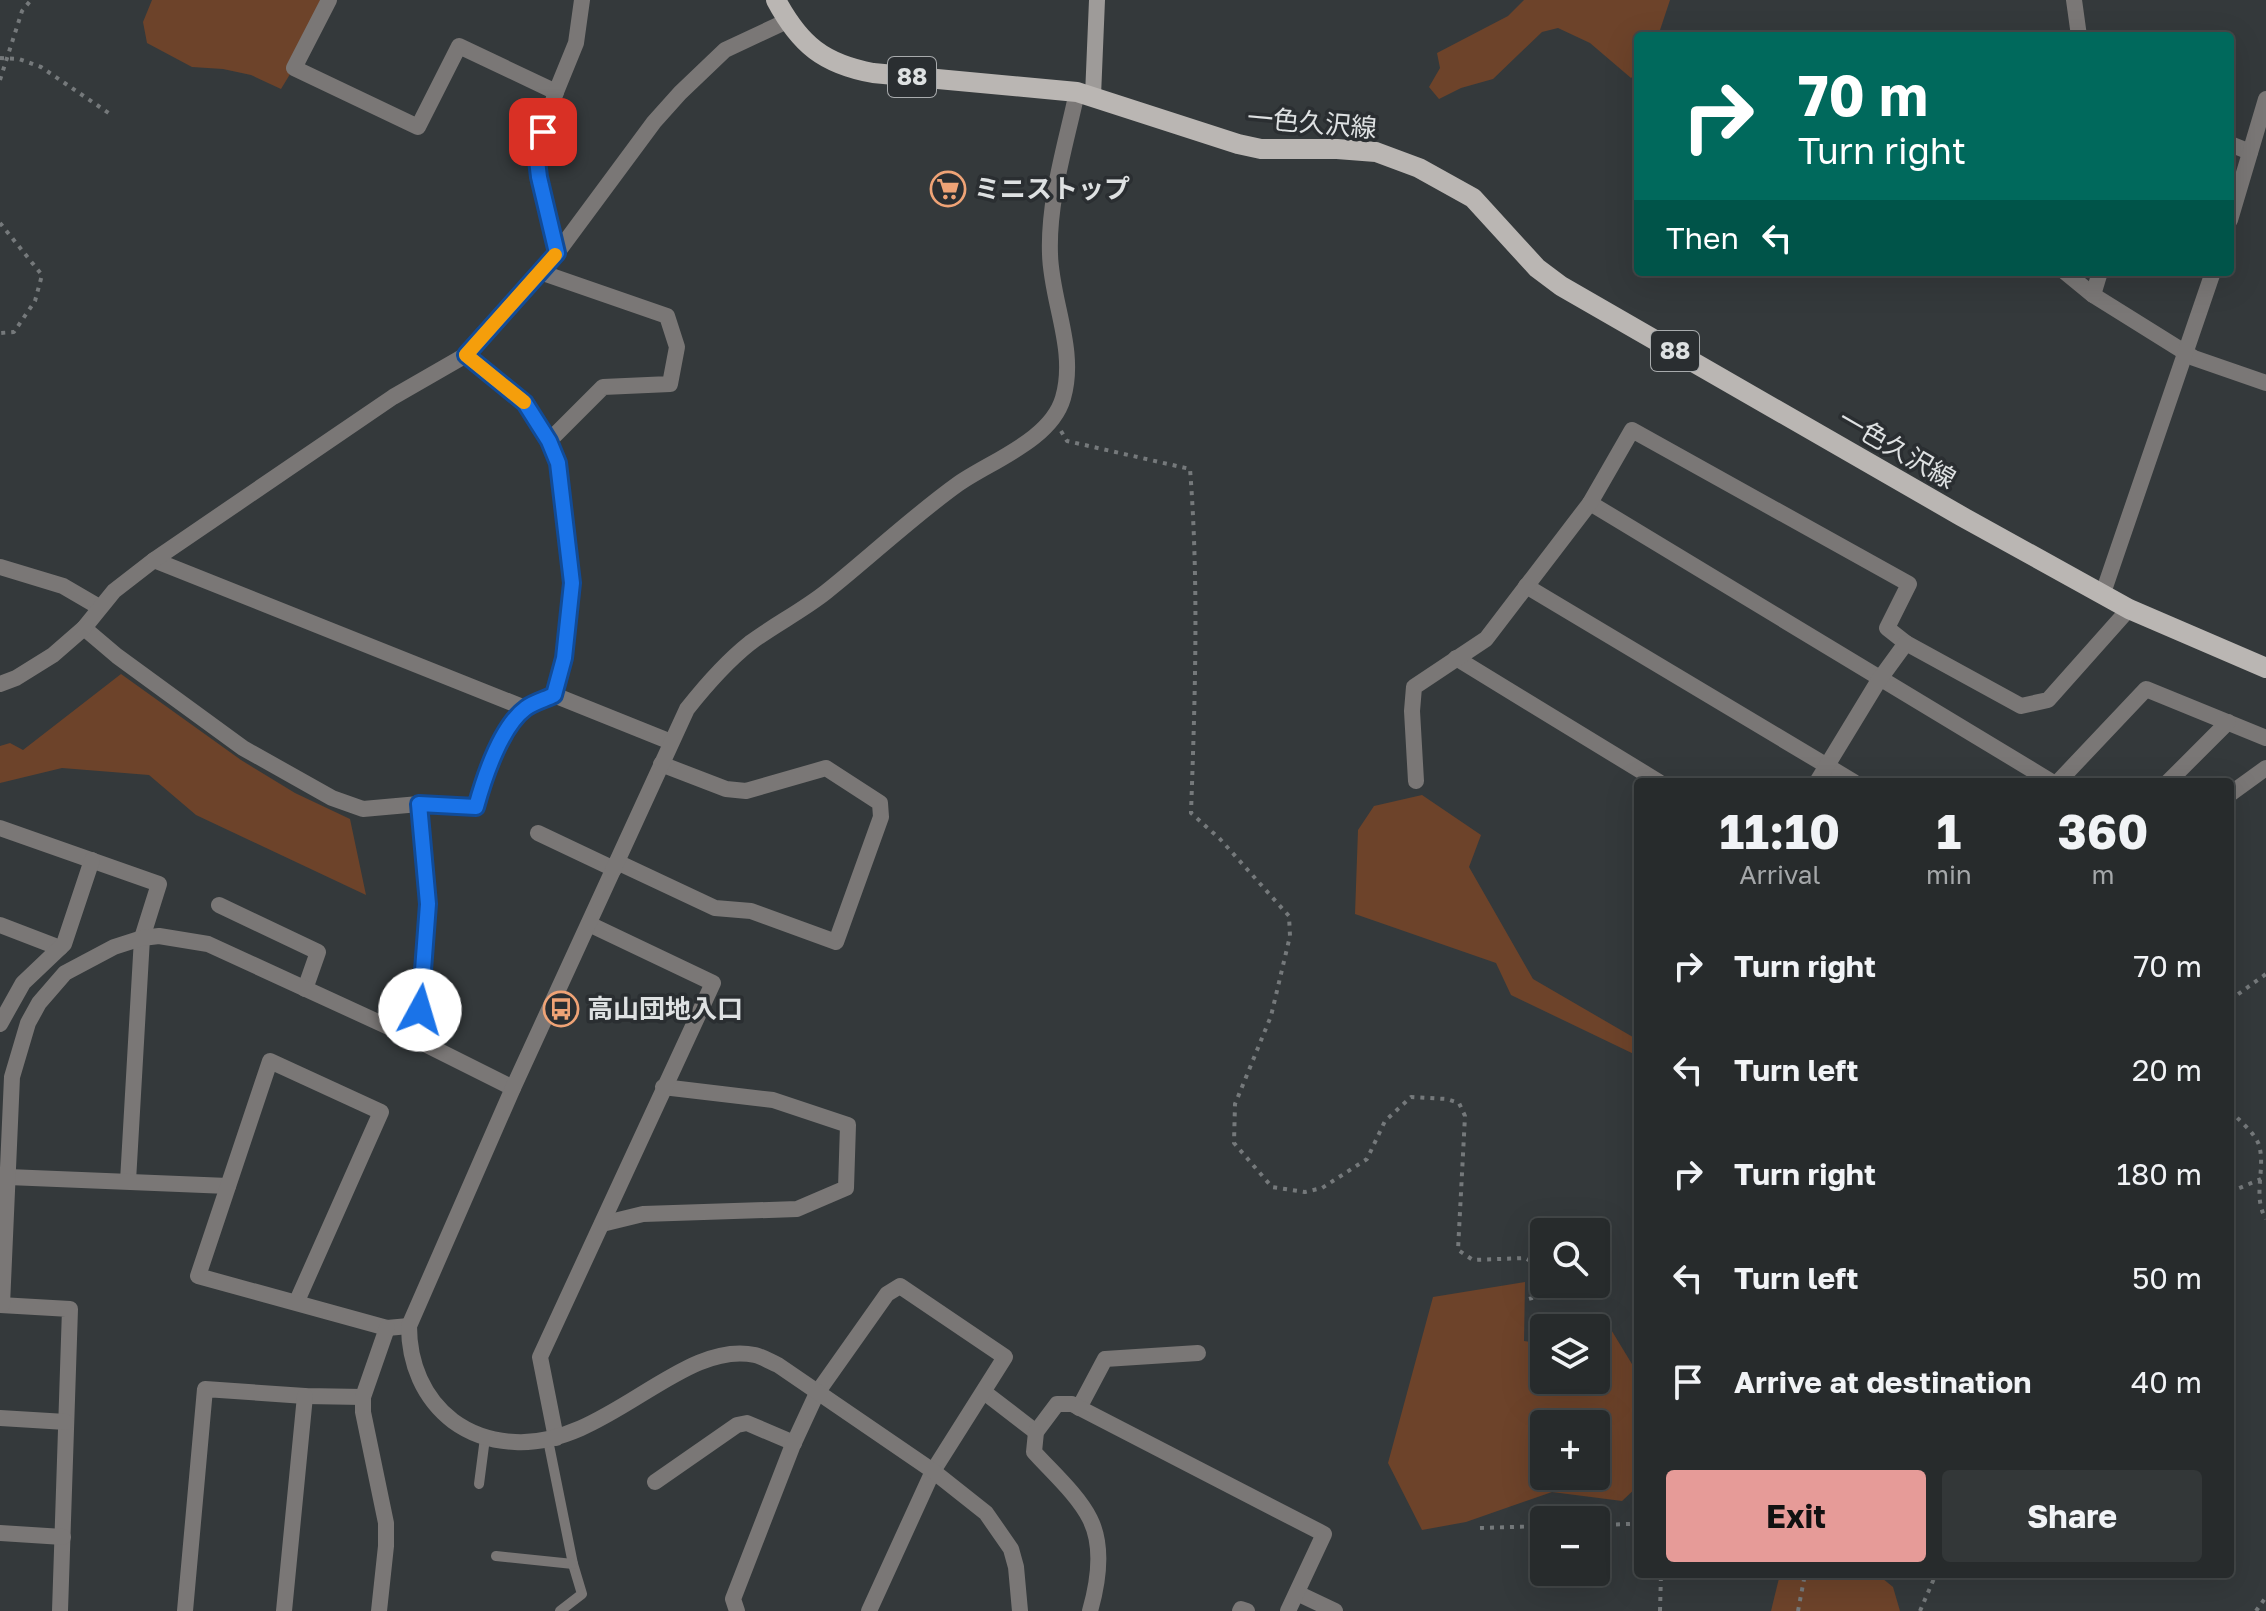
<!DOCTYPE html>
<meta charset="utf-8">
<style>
body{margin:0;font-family:"Golos Text","Noto Sans JP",sans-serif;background:#333738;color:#f1f3f6;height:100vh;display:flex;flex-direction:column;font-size:30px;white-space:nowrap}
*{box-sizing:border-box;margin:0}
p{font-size:26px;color:#a4a7a9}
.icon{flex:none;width:44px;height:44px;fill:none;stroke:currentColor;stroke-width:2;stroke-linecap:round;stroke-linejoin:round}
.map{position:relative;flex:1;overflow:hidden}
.side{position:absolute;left:1634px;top:778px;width:600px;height:800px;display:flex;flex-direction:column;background:#272b2c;border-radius:8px;box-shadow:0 8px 32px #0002,0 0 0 2px #434748}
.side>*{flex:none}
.top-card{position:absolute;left:1634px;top:32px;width:600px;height:244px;border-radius:8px;box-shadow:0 8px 32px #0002,0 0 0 2px #434748;background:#00695c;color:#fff;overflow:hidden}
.buttons{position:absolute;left:1530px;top:1218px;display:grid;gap:16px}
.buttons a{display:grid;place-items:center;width:80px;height:80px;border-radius:8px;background:#272b2c;box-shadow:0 8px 32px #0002,0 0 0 2px #434748;font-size:40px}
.pin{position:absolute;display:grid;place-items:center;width:68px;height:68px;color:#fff;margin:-34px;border-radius:16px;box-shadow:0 4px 12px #0006}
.me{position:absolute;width:88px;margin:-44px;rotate:6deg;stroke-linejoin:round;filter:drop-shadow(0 0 6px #0008)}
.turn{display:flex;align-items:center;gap:28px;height:168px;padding:0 32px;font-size:36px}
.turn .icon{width:104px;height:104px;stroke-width:2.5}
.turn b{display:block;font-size:56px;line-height:68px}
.then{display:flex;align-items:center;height:76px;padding:0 32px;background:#0003;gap:16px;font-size:30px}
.eta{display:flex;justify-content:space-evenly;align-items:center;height:136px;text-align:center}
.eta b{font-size:48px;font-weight:700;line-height:56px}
.primary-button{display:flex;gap:16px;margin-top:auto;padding:16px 32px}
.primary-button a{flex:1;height:92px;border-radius:8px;background:#e69b98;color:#111;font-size:32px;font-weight:700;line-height:92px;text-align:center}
.primary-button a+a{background:#333738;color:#f1f3f6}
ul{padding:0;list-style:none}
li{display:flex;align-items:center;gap:24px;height:104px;padding:0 32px}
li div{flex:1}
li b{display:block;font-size:30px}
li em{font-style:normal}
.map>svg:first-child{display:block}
.green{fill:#6d432a;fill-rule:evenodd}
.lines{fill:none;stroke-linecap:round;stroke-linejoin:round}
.path{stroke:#75797b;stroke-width:4;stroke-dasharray:4 6;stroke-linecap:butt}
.lane{stroke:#7a7776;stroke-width:10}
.street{stroke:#7a7776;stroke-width:16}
.secondary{stroke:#9e9b99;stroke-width:16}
.primary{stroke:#bab6b3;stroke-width:20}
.route-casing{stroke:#114b97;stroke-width:20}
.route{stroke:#1a73e8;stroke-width:14}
.slow{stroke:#f59e0b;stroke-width:14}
.labels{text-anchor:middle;stroke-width:7;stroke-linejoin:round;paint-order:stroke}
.shield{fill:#2a2e31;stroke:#a8abad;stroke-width:2}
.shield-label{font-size:24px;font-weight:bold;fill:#dee1e2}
.street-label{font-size:26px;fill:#dee1e2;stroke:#2a2e31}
.poi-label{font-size:26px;font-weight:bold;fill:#dee1e2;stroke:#2a2e31;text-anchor:start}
</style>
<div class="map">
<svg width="2266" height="1611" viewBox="0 0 2266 1611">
<rect width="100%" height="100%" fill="#34393b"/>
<g class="green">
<polygon points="152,0 335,0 281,89 251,75 223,69 192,67 147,43 143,22"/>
<polygon points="1524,0 1670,0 1658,36 1638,36 1638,72 1631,78 1590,43 1558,28 1542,32 1493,79 1461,88 1439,99 1429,87 1440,68 1437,53 1508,16"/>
<polygon points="121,674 241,760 295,793 350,819 366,895 196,815 149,775 62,768 0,783 0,746 10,743 23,750"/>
<polygon points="1422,795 1481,835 1469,867 1533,979 1638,1040 1638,1056 1511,995 1496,963 1355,914 1358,830 1374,806"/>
<path d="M1525,1282L1524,1341L1544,1344V1380H1596V1328L1607,1323L1638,1374V1486L1622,1501L1552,1492L1466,1522L1422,1530L1388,1463L1433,1297ZM1596,1424V1476H1544V1424Z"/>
<polygon points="1780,1574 1877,1574 1893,1587 1900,1611 1771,1611"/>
</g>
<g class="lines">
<g class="path">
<polyline points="0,58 19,59 41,67 113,116"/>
<polyline points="0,80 22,11 31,0"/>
<polyline points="0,223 42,275 35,301 14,332 0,333"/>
<path d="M1061,431L1067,441L1190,469C1199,584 1195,698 1191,813L1220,839L1289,916L1290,936L1271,1016L1235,1104L1234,1143L1272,1187L1305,1192L1322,1188L1367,1159L1385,1121L1411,1097L1447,1099L1459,1103L1465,1116L1458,1250L1473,1260L1525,1258L1540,1266L1541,1282L1536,1297L1525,1300"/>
<polyline points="2230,1000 2266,974"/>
<path d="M2230,1111C2238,1119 2255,1133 2259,1145C2266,1169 2252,1196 2266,1219"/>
<polyline points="2230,1192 2261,1179"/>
<polyline points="1596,1525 1630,1524 1638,1531"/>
<polyline points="1480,1528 1544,1526"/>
<polyline points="1660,1611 1661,1574"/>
<polyline points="1798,1611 1805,1574"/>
<polyline points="1920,1611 1936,1574"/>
<polyline points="2256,1611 2266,1597"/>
</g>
<g class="lane">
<polyline points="548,1440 573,1564 582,1594 560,1611"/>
<polyline points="479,1484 485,1438"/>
<polyline points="496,1556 573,1564"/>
</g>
<g class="street">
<polyline points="329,0 294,68 418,127 459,46 556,92"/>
<polyline points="2074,0 2079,36"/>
<polyline points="2230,144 2250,152"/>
<polyline points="2230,220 2266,99"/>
<polyline points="557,253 539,177 536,152 556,92 576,43 582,0"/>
<polyline points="540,272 667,316 677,347 670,384 603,387 549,441"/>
<polyline points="2065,272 2093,295 2194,358 2266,383"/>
<polyline points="2093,295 2100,272"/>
<polyline points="466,355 525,403 549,441 558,463 572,583 564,658 554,695 671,742"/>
<polyline points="1590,503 2052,782"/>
<polyline points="154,560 525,708"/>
<polyline points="0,567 63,586 99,607"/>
<polyline points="1526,586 1854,782"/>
<polyline points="2103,593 2213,272"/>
<path d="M84,628L117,656L243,748L332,798L363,809L419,804L476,807C484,778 501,726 526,708C534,702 546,699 554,695"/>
<polyline points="1456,658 1659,782"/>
<polyline points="0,684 16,678 53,655 84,628 114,591 154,560 393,397 466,355 557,253 654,122 680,93 725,50 787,21"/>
<polyline points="1416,781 1412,711 1414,687 1486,639 1590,503 1632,430 1909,584 1887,628 1906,643"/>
<polyline points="1817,782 1879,680 1906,643 2021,706 2048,700 2129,609"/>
<polyline points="2058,782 2146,689 2266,738"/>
<polyline points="2168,782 2228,722"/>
<polyline points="2230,794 2266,768"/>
<polyline points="0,828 159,884 142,938 128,1181"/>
<polyline points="538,833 614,869"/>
<polyline points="617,862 715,908 751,911 836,942 881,817 880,803 826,768 746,791 726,789 661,764"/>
<polyline points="219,905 318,952 305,989"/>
<polyline points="0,925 60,948"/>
<polyline points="0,1024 23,983 64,944 92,860"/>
<polyline points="417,1040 428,904 419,804"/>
<polyline points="8,1177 228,1186"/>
<polyline points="602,1224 643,1214 797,1209 846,1188 848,1125 773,1100 663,1087"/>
<polyline points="297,1301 381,1112 270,1061 198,1276 387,1328 409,1326"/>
<polyline points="0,1305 70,1309 60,1611"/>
<polyline points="2,1305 12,1077 28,1023 39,1003 65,973 114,947 142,938 159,936 208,944 417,1040 513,1088"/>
<polyline points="984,1392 1036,1432"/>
<polyline points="1079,1408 1105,1359 1198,1353"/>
<polyline points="0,1418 66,1422"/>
<polyline points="556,1438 540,1357 713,983 589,924"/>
<polyline points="655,1482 737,1425 747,1423 794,1443"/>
<polyline points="0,1533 63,1537"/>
<polyline points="1297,1593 1335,1611"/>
<polyline points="185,1611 205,1389 305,1396 363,1397"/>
<polyline points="284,1611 305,1396"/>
<polyline points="379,1611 386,1546 386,1523 363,1412 363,1397 387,1328"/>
<polyline points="737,1611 733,1599 792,1447 817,1393 887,1294 900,1286 1005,1357 933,1471 869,1611"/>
<path d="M1020,1611L1016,1567L1011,1549L986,1513L933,1471L778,1365C771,1362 763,1357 755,1355C681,1339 606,1447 515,1442C491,1441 472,1435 453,1421C423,1398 409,1363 409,1326L513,1088L687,709C706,685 726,662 750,643C774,625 802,611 826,592C870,557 912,517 958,484C991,461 1051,440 1063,398C1077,350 1051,301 1050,254C1048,200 1066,144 1077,92"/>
<path d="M1090,1611C1098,1583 1104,1547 1090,1519C1078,1495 1052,1472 1034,1452L1036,1432L1057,1404H1072L1324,1534L1288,1611"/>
<polyline points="1240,1611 1241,1609 1247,1611"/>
</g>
<polyline class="secondary" points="1093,96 1097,0"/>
<path class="primary" d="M776,0C800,45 824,64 873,73L1077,92L1238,144L1261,149H1337L1376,152L1419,168L1473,198L1537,268L1561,286L1961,516L2129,609L2266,668"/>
</g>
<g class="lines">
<g class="route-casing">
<path id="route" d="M420,1010L428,904L419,804L476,807C484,778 501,726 526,708C534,702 546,699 554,695L564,658L572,583L558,463L549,441L525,403L466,355L557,253L539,177L536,152L543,132"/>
</g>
<use href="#route" class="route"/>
<polyline class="slow" points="524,402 466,355 555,255"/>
</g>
<defs>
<g id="supermarket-ring" transform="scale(1.8)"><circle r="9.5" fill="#2a2e31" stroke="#efa376" stroke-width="1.5"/><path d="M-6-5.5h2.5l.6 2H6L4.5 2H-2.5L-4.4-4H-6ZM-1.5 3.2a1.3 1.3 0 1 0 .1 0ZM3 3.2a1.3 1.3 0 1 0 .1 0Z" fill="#efa376"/></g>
<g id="bus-ring" transform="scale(1.8)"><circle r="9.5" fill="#2a2e31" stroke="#efa376" stroke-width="1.5"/><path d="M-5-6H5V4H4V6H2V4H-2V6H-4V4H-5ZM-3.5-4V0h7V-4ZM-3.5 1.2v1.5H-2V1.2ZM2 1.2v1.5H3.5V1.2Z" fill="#efa376"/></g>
</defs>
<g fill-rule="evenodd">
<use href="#supermarket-ring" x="948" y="189"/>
<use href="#bus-ring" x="561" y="1009"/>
</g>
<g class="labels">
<g class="shield">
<rect x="888" y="57" width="48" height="40" rx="6"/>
<rect x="1651" y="331" width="48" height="40" rx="6"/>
</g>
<g class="shield-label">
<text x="912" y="85">88</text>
<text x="1675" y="359">88</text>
</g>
<g class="street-label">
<text transform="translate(1312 123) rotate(5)" y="9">一色久沢線</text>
<text transform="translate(1897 449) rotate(30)" y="9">一色久沢線</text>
</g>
<g class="poi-label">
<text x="974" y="198">ミニストップ</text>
<text x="587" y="1018">高山団地入口</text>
</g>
</g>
</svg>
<div class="buttons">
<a><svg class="icon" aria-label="search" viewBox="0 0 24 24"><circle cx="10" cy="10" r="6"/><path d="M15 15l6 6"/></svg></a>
<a><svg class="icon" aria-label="layers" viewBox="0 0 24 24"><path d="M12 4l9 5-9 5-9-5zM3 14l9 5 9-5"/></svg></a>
<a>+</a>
<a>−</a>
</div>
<div class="pin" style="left:543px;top:132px;background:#d93025"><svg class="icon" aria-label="arrive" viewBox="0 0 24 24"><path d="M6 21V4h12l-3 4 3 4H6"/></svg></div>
<svg class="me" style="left:420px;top:1010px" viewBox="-20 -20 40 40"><circle r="19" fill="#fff"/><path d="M0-13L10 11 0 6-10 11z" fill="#1a73e8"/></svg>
<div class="top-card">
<div class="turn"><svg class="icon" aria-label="right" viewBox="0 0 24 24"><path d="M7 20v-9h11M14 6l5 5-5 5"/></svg><div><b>70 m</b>Turn right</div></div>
<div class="then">Then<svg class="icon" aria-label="left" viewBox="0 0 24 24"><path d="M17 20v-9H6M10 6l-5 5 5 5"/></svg></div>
</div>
<section class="side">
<div class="eta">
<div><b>11:10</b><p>Arrival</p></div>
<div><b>1</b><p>min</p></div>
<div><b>360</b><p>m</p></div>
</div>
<ul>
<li><svg class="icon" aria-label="right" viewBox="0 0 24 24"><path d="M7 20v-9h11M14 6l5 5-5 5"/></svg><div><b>Turn right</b></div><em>70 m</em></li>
<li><svg class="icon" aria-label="left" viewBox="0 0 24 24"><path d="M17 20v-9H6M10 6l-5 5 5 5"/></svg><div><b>Turn left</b></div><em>20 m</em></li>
<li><svg class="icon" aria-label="right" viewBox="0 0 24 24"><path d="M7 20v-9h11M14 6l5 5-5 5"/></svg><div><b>Turn right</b></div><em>180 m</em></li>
<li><svg class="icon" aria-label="left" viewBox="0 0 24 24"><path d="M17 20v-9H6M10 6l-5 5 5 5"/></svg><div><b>Turn left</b></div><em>50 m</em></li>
<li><svg class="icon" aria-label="arrive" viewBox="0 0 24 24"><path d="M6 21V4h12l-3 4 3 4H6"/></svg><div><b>Arrive at destination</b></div><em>40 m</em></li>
</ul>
<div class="primary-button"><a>Exit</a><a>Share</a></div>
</section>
</div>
